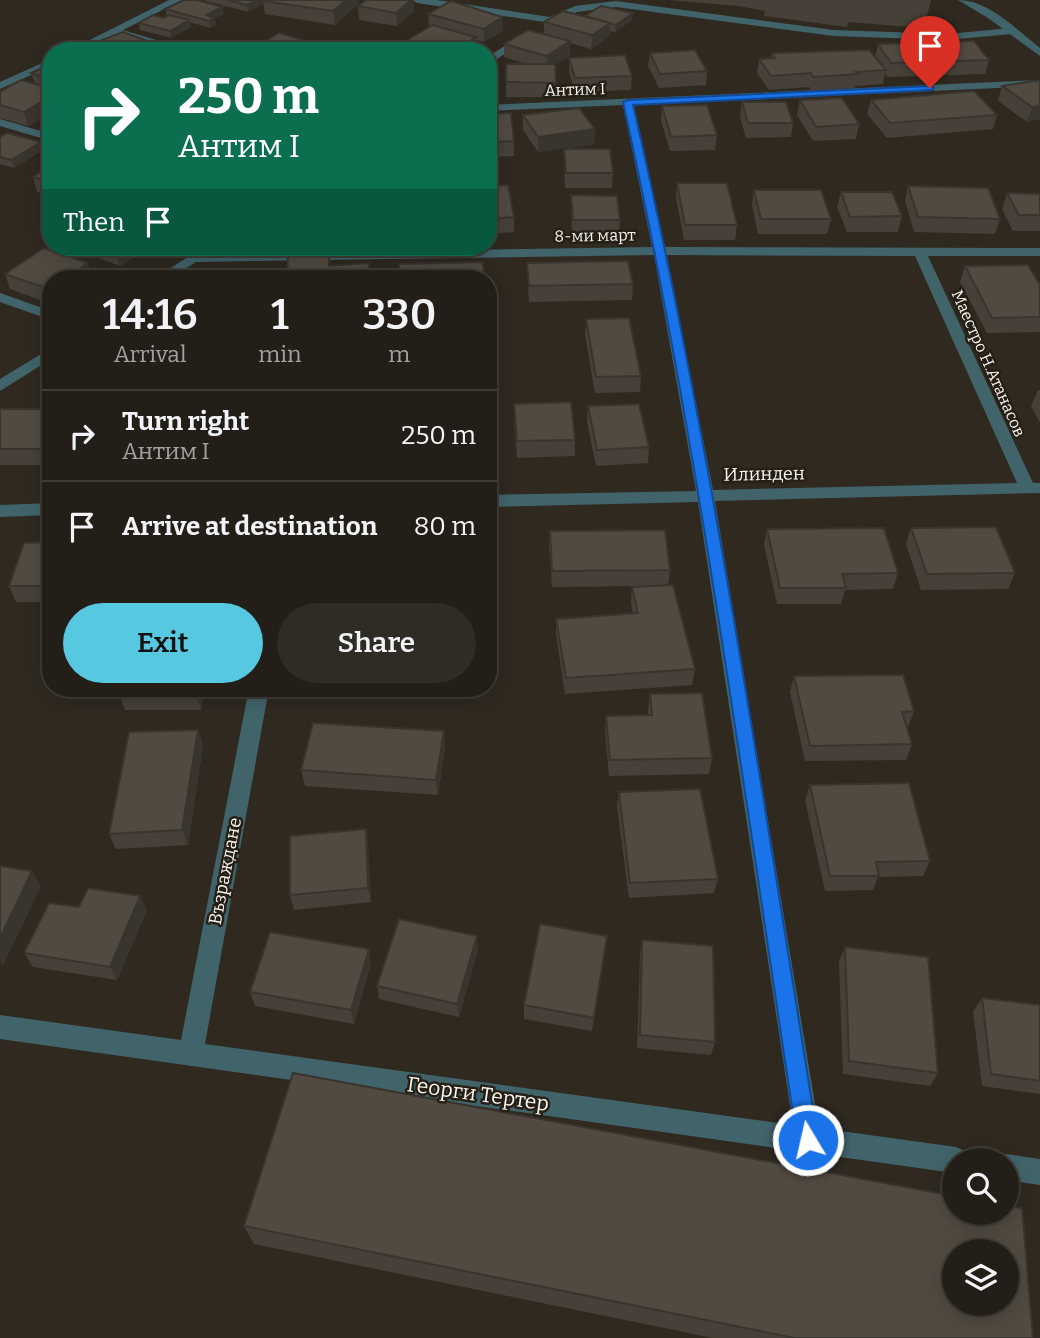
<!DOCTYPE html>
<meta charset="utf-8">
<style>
body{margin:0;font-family:Bitter,serif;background:#2f2c25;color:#f1f3f6;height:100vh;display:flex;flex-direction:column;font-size:26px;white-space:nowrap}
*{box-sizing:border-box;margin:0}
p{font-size:23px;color:#a3a2a2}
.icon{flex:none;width:38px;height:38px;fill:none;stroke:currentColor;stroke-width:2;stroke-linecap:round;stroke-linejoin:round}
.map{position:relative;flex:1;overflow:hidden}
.details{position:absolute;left:42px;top:270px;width:455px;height:427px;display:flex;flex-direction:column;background:#231f18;border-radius:28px;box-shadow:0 4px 18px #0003,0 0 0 2px #403d37}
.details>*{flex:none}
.guide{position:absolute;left:42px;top:42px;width:455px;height:214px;border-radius:28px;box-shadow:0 4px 18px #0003,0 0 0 2px #403d37;background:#0b6e4f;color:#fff;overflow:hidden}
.buttons{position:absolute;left:942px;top:1148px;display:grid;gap:14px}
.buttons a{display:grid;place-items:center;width:77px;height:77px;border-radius:50%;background:#231f18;box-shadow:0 4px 18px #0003,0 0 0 2px #403d37;font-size:35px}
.pin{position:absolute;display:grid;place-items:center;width:60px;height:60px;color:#fff;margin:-72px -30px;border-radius:50% 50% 50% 0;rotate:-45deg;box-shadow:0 0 7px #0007}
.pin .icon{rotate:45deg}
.me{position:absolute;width:77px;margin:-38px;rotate:351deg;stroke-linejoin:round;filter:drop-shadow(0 0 5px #0008)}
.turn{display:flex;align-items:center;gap:24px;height:147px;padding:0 21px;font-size:32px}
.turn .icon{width:91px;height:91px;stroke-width:2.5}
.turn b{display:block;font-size:49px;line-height:60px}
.then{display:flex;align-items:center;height:66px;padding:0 21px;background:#0003;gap:14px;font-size:26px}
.eta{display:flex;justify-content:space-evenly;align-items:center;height:119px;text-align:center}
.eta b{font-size:42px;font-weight:600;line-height:49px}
.button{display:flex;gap:14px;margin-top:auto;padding:14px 21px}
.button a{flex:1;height:80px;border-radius:42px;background:#56c9e0;color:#111;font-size:28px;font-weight:600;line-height:80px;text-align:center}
.button a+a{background:#2f2c25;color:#f1f3f6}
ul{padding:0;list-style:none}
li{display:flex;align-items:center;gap:21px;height:91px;padding:0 21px;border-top:2px solid #403d37}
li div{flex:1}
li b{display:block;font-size:26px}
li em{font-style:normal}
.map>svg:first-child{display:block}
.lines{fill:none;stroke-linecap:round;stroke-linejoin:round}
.minor{fill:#41646b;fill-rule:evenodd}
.tertiary{fill:#41646b;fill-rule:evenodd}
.wall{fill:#464038}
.shaded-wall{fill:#39342e}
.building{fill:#514a41;stroke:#39342e;stroke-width:2;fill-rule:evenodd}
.route{fill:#1a73e8;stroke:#114b97;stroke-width:2}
.labels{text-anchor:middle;stroke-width:5;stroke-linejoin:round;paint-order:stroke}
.far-street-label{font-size:16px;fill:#f8f4ee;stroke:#251f16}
.street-label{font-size:18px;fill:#f8f4ee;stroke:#251f16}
.near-street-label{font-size:21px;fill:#f8f4ee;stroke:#251f16}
</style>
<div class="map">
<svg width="1040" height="1338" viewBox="0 0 1040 1338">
<rect width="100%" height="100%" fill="#2f2920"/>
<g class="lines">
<g class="minor">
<polygon points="169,0 182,0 123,30 193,51 175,51 115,34 82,51 68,51"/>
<polygon points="412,0 437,0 550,17 575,6 616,1 834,30 947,34 1012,28 1017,31 1012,34 947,40 834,36 616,7 577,12 551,23 417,3"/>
<polygon points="521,35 530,37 488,65 488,57"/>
<polygon points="51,59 51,66 0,89 0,82"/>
<path d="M1040,80V86L634,105L665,247L1040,248V256H928L1033,483H1040V493L715,501L819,1128L956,1147L965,1151L969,1160H954V1173L0,1039V1015L181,1040L249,688H269L205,1044L793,1125L698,502L488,507V495L696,491L654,255L196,262L171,278H155L202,248L207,249L208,254L652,247L623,105L488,111V105ZM667,255L915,256L1017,483L713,490Z"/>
<polygon points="0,119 51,134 51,141 0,126"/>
<polygon points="0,293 51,311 51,320 0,302"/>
<polygon points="51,348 51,359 0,391 0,379"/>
<polygon points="51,503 51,515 0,517 0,505"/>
<polygon points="1006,1154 1040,1159 1040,1185 1006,1180 1006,1160 996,1160"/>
</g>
<path class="tertiary" d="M958,0C989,0 1017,30 1040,48V56L988,18Z"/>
</g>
<g class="wall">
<polygon points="203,0 262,0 263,4 248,12"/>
<polygon points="264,0 358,0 358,4 335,25 265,14 263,1"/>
<polygon points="668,0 852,0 851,9 852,0 931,0 924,28 848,22 847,27 764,16 765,11 738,6"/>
<polygon points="358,6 414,11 397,26 359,20"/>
<polygon points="165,9 224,14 215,18 216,25 210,28 190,22 191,27 171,38 140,30 139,23 167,16"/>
<polygon points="633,13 632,20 615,32 610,31 610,36 591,49 570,43 570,55 555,65 556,97 506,97 506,64 526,64 504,57 504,44 544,34 544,22 585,16"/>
<polygon points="428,14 503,31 484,42 476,40 475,51 390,51 429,27"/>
<polygon points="878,44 989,60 985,74 887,77 885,73 883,84 855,86 855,88 811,91 809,87 769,90 757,73 759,59 771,58 772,53 875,57"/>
<polygon points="650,53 707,71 706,85 659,88 648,66"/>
<polygon points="569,58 632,76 631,90 575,92 569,72"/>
<polygon points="51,64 51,134 44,132 40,119 28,126 0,118 0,92 35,84 31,73"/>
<polygon points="1040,80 1040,119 1027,122 998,101 1002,86"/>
<polygon points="800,100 859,124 856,139 813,141 797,115"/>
<polygon points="871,100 997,115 993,129 887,138 867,114"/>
<polygon points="742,102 793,123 791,137 746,138 740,117"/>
<polygon points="662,106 717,135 715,150 670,151 661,120"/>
<polygon points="488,114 514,141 514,156 488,157"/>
<polygon points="523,115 595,144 538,152 523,130"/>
<polygon points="0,137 41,142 43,150 14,168 0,164"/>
<polygon points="564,149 613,173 612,188 565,188"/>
<polygon points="51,165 51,195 37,192 33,177"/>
<polygon points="677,183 737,225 735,240 684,240 676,198"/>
<polygon points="488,186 514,217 514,232 488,234"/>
<polygon points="908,186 1000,219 995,234 914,232 905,201"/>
<polygon points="754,190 831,219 827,234 758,234 752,205"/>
<polygon points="841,192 902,216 898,232 847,232 837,207"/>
<polygon points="1007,193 1040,194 1040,231 1013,231 1002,209"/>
<polygon points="571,195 620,220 619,235 572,235"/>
<polygon points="73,247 149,247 120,266 74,249"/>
<polygon points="527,263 633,284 632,300 529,302"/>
<polygon points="965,266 1040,285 1040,332 987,333 960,282"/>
<polygon points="5,274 51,278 51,304 10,289"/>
<polygon points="586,319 641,376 640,392 595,393 585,335"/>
<polygon points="1038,390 1040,390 1040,423 1031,406"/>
<polygon points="514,404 575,440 575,456 517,458 514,420"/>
<polygon points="588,406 649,447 648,463 596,466 587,422"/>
<rect x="0" y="409" width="51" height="56"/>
<polygon points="911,528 1015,573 1008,589 921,590 906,544"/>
<polygon points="767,529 898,573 893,589 845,590 841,604 777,604 764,545"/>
<polygon points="550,531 670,570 668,585 695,669 692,685 565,694 556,634 556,619 633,614 631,603 632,587 652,586 552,587 549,547"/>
<polygon points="51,542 51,602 16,602 9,586"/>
<polygon points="794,676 914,711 908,727 907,727 912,744 906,760 805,761 790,692"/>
<polygon points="121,688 205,688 201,710 125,710 119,694"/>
<polygon points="312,688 464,688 464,696 313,693"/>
<polygon points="650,694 712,758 709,774 609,776 605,732 606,716 648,715 648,709"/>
<polygon points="444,731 445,747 438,795 305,786 301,770"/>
<polygon points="203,745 188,845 116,849 109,834"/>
<polygon points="810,785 930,861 923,876 878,877 873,890 825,891 805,800"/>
<polygon points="619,792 718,879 714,893 629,898 617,807"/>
<polygon points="368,843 371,902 294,910 290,895"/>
<polygon points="79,907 147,910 117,980 33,967 24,953"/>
<polygon points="607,936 592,1031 524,1019 524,1005"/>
<polygon points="642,940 715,1042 711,1055 637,1048 640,954"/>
<polygon points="845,947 938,1073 930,1086 843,1074 839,961"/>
<polygon points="478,950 459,1017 379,999 377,986"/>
<polygon points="371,963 354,1024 255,1006 250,992"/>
<polygon points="982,998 1040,1005 1040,1094 982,1086 973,1011"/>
<polygon points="244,1226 1033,1338 713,1338 254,1244"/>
</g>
<g class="shaded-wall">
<polygon points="257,0 262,0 263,4 248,12 247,5"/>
<polygon points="346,0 358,0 358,4 335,25 333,11"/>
<polygon points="411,0 414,0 414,11 397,26 396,13"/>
<polygon points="222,7 224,14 215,18 216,25 210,28 209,21 206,15"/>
<polygon points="633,13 632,20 615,32 616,25"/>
<polygon points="502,17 503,31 484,42 484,29"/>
<polygon points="189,20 191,27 171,38 170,31"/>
<polygon points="610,23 610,36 591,49 592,35"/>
<polygon points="476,37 475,51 453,51"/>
<polygon points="307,41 308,48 303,51 290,51"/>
<polygon points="570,41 570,55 547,70 547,56"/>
<polygon points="150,42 152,51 129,51"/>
<polygon points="51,96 51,113 40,118 40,119 28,126 24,112"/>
<polygon points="1040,106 1040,119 1027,122 1032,107"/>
<polygon points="595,129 595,144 538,152 538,137"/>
<polygon points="41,142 43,150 14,168 11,160"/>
<polygon points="122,247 149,247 120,266 116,250"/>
<polygon points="88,263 92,278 66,278"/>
<polygon points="490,535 490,551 488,593 488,568"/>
<polygon points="197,688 205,688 201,710 196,694"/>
<polygon points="198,730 203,745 188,845 182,830"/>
<polygon points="444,731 445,747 438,795 436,780"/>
<polygon points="366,829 368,843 371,902 368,888"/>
<polygon points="32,871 41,886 3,966 0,962 0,938"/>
<polygon points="140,896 147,910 117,980 110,967"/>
<polygon points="477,936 478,950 459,1017 457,1004"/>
<polygon points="607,936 606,950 592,1031 594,1018"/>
<polygon points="369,949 371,963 354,1024 351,1010"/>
</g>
<g class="building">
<polygon points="184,0 197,0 222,7 206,15 214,18 209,21 165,9"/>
<polygon points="227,0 257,0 247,5"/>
<polygon points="264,0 346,0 333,11 263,1"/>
<polygon points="366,0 411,0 396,13 358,6"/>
<polygon points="451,1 502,17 484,29 428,14"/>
<polygon points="601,6 633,13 616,25 585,16"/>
<polygon points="563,11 610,23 592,35 544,22"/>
<polygon points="153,15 164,18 169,15 189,20 170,31 139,23"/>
<polygon points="432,25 476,37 453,51 390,51"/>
<polygon points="528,30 570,41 547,56 504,44"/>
<polygon points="123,32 150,42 129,51 83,51 79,49"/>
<polygon points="279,33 307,41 290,51 249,50"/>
<polygon points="974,41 989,60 891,63 878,44"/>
<polygon points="164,46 183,51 155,51"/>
<polygon points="321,46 339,51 314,51"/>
<polygon points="695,50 707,71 660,74 650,53"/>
<polygon points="869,50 886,70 856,72 858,74 813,77 811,73 771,76 759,59 775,58 772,53"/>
<polygon points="625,55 632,76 575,78 569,58"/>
<polygon points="51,64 51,79 31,73"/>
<polygon points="506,64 555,64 556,83 506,82"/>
<polygon points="21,80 51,88 51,96 24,112 0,105 0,92"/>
<polygon points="1040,80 1040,106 1032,107 1002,86"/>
<polygon points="974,91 997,115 890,123 871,100"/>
<polygon points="842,98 859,124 816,127 800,100"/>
<polygon points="742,102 786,102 793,123 748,123"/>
<polygon points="707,105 717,135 671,137 662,106"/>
<polygon points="579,108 595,129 538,137 523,115"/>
<polygon points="51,111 51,120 40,118"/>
<polygon points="511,113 514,141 488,142 488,114"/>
<polygon points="7,133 41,142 11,160 0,157 0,137"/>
<polygon points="564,149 610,149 613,173 566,173"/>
<polygon points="51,165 51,182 33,177"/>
<polygon points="677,183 727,183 737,225 685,225"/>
<polygon points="508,185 514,217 488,219 488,186"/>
<polygon points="908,186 988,188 1000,219 918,217"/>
<polygon points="754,190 821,190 831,219 761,219"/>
<polygon points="841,192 892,192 902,216 850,217"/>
<polygon points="1007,193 1040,194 1040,215 1019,215"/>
<polygon points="571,195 617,196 620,220 573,220"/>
<polygon points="106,247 122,247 116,250"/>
<polygon points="44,248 88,263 66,278 51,278 51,288 49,289 5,274"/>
<polygon points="329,251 329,266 369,263 369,278 287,278 288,254"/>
<polygon points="628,261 633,284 529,286 527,263"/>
<polygon points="483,262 484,278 399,278 399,264"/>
<polygon points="1028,265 1040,285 1040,317 992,318 965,266"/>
<polygon points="264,270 263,278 223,278 225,271"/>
<polygon points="629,318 641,376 596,377 586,319"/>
<polygon points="571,402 575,440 517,441 514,404"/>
<polygon points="639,404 649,447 597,450 588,406"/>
<rect x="0" y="409" width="51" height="40"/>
<polygon points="996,527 1015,573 927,574 911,528"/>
<polygon points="884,528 898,573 842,574 846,588 780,588 767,529"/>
<polygon points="665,530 670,570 552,571 550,531"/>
<polygon points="488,535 490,535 488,568"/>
<polygon points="51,542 51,586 9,586 24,543"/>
<polygon points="673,585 695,669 566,678 556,619 638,613 632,587"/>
<polygon points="903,675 914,711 902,712 912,744 810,746 794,676"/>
<polygon points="121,688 197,688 196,694 119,694"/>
<polygon points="702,693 712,758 610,760 606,716 652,715 650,694"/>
<polygon points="313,723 444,731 436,780 301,770"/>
<polygon points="198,730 182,830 109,834 129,732"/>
<polygon points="909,783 930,861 876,862 879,876 830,876 810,785"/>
<polygon points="700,789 718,879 630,883 619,792"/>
<polygon points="366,829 368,888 290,895 290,836"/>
<polygon points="0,866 32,871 0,938"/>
<polygon points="88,888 140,896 110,967 24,953 49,903 79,907"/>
<polygon points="399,919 477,936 457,1004 377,986"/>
<polygon points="540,924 607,936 594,1018 524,1005"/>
<polygon points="270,932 369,949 351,1010 250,992"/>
<polygon points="642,940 713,946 715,1042 640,1035"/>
<polygon points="845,947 928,957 938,1073 849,1061"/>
<polygon points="982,998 1040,1005 1040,1081 991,1074"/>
<path d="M293,1073L954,1196V1213H1006V1205L1022,1208L1033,1338H794L244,1226ZM954,1251H1006V1304H954Z"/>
</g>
<path class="route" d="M930,86H933V90L633,105C712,446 762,794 818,1140L815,1147L808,1150L800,1147L797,1140C744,793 699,445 623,102L628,100Z"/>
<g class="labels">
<g class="far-street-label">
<text transform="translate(575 89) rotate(-2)" y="6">Антим I</text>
<text transform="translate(595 235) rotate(-1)" y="6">8-ми март</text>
<text transform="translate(989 363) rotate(66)" y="6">Маестро Н.Атанасов</text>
</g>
<g class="street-label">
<text transform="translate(764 474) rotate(-1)" y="6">Илинден</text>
<text transform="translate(225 871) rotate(-79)" y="6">Възраждане</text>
</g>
<g class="near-street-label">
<text transform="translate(478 1094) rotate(8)" y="7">Георги Тертер</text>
</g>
</g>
</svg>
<div class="buttons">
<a><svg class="icon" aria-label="search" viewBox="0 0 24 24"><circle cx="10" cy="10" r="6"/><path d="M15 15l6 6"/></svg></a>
<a><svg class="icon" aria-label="layers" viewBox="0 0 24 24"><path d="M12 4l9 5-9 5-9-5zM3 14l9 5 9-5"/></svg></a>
</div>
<div class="pin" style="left:930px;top:88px;background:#d93025"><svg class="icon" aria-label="arrive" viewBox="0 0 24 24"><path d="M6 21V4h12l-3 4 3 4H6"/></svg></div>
<svg class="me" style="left:808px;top:1140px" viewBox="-20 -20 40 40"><circle r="17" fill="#1a73e8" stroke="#fff" stroke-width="3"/><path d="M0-11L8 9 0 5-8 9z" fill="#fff"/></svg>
<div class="guide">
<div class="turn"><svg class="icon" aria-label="right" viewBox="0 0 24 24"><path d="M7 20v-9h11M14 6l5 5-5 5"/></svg><div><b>250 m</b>Антим I</div></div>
<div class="then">Then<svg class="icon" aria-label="arrive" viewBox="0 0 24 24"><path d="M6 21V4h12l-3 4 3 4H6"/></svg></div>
</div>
<section class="details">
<div class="eta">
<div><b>14:16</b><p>Arrival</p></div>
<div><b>1</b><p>min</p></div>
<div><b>330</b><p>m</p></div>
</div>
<ul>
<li><svg class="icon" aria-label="right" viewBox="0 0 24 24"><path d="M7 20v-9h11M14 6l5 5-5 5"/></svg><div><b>Turn right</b><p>Антим I</p></div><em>250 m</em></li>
<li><svg class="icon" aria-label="arrive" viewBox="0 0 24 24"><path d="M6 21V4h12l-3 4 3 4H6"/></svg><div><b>Arrive at destination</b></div><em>80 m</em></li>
</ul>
<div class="button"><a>Exit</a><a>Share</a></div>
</section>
</div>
